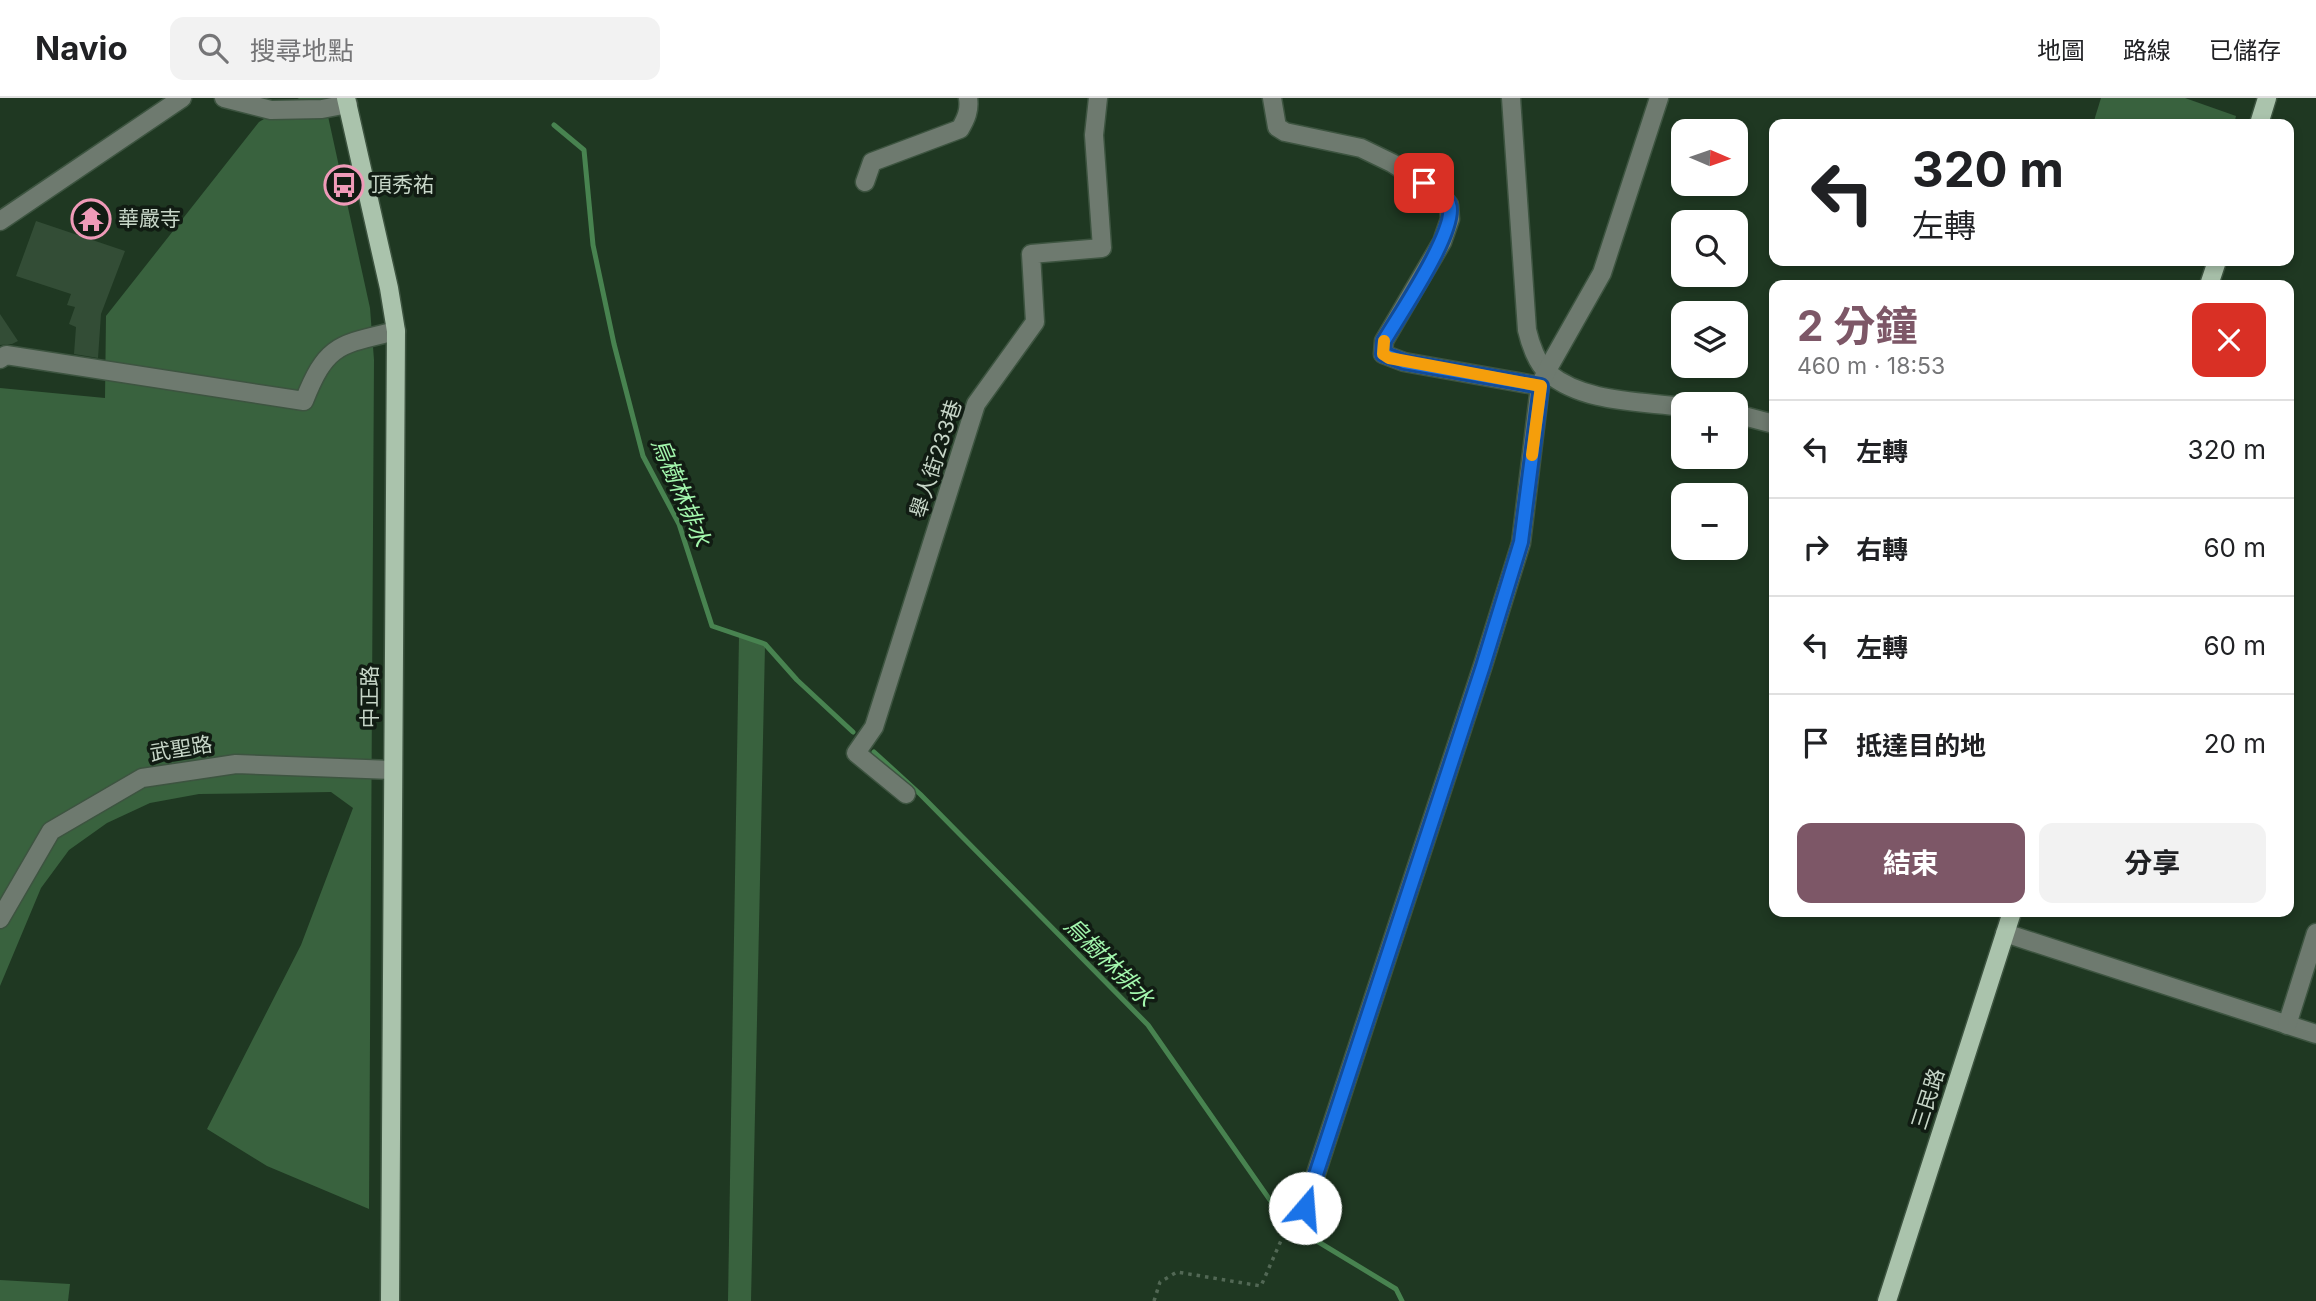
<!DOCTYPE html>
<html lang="zh-TW">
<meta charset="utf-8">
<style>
body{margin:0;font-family:Inter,"Noto Sans TC",sans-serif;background:#f2f2f2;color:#202124;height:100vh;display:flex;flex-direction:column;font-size:26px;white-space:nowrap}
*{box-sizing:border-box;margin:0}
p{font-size:23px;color:#757577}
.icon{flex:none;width:38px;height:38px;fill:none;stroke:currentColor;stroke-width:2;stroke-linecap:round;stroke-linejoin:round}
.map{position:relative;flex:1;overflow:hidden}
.drawer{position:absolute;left:1769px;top:182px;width:525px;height:637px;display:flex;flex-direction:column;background:#fff;border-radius:14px;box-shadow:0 4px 10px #0003}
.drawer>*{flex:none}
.guide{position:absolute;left:1769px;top:21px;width:525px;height:147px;border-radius:14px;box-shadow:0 4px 10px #0003;background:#fff;color:#202124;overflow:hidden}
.needle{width:46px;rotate:92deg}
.tools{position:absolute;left:1671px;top:21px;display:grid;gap:14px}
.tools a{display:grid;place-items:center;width:77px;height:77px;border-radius:14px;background:#fff;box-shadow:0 4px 10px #0003;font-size:35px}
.pin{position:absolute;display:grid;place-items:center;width:60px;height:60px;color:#fff;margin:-30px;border-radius:14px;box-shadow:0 4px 10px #0006}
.me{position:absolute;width:77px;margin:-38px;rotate:18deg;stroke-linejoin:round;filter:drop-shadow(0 0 5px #0008)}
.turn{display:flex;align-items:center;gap:24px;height:147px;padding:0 28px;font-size:32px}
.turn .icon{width:91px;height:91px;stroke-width:2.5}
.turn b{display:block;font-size:49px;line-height:60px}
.round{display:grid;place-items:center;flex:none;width:74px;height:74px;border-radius:14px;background:#f2f2f2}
.summary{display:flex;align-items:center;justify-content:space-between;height:119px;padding:0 28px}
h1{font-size:42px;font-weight:700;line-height:52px;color:#7d5767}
.button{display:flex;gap:14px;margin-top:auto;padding:14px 28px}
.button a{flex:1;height:80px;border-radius:14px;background:#7d5767;color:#fff;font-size:28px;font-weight:700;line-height:80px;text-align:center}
.button a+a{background:#f2f2f2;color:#202124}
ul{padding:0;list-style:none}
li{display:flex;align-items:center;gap:21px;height:98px;padding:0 28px;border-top:2px solid #e0e0e0}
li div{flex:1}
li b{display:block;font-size:26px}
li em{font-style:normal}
header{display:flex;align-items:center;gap:42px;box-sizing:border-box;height:98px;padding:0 35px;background:#fff;border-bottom:2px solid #e0e0e0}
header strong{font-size:33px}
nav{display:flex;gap:38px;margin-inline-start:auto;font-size:24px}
.search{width:490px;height:63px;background:#f2f2f2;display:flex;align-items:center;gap:18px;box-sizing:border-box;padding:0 24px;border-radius:14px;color:#757577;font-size:26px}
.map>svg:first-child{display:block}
.green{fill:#39623e}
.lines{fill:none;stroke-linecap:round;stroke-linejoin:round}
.stream{stroke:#488350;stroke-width:5}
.building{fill:#334d36}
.minor-casing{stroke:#3d5440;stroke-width:21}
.major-casing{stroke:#3d5440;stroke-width:21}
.path{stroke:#526855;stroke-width:3.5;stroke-dasharray:3.5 5;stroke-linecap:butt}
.minor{stroke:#6e7a6f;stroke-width:18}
.major{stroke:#aac3ac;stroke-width:18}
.route-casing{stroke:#114b97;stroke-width:18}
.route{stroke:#1a73e8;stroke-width:12}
.slow{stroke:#f59e0b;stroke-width:12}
.labels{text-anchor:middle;stroke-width:7;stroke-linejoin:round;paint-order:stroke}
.poi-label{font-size:21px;fill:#c7d6c8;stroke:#111c13;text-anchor:start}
.street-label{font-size:21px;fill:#c7d6c8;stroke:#111c13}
.water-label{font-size:23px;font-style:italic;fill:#a3f7ad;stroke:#111c13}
</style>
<header>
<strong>Navio</strong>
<div class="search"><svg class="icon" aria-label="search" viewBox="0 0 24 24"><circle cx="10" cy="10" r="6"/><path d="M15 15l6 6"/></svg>搜尋地點</div>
<nav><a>地圖</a><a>路線</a><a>已儲存</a></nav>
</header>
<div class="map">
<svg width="2316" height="1203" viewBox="0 0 2316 1203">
<rect width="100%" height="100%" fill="#1f3822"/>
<g class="green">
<polygon points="299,0 324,0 370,210 374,262 369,1111 267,1068 207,1031 301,847 353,710 331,694 199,696 150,705 107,725 69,752 41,790 0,888 0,290 105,300 106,218 259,24"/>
<polygon points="2101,0 2185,0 2236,18 2234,26 2093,26"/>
<polygon points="739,538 765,547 751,1203 728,1203"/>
<polygon points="0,1182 70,1186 68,1203 0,1203"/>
</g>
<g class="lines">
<g class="stream">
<polyline points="554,27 584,52 593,147 614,246 643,358 679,426 712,528 765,546 797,582 853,634"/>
<polyline points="874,654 920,696 1148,927 1286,1125"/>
<polyline points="1302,1134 1396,1191 1402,1203"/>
</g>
</g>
<g class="building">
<polygon points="36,123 125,153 101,216 98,260 74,256 76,229 69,226 75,209 67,207 71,196 16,178"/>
<polygon points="0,216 18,243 12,246 0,247"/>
</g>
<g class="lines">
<g class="minor-casing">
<g id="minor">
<polyline points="224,0 271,12 322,11 348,6"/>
<polyline points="1272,0 1277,29 1285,34 1361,50 1392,65 1440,96 1449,107 1450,121 1442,144 1384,243 1383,256 1404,264 1540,288"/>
<path d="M1511,0L1527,232C1530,245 1537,266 1548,275C1584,305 1639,303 1684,309"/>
<path d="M865,84L872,64L960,31C966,21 970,12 968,0"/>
<polyline points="0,123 182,0"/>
<path d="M0,261L6,257L304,303C327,245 339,247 396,233"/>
<polyline points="1736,316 1774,326"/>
<polyline points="906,696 856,655 874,629 976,306 1035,224 1031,156 1102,150 1094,37 1098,0"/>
<polyline points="0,821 51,733 142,680 236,666 392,672"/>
<polyline points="2005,835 2316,936"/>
<polyline points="2287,927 2316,835"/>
<polyline points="1305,1109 1483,567 1521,445 1540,288 1546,274 1602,175 1659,0"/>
</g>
</g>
<g class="major-casing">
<g id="major">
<polyline points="346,0 389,190 396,233 390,1203"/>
<polyline points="2259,26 2267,0"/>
<polyline points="2209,187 2217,163"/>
<polyline points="1887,1203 2012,814"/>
</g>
</g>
<polyline class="path" points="1154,1203 1160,1184 1177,1174 1261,1188 1283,1138 1296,1121"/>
<use href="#minor" class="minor"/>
<use href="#major" class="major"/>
</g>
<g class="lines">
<g class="route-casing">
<path id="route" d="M1305,1110L1483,568L1521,444L1541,288L1404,264L1383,256L1384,243C1398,219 1459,130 1449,106C1445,97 1432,91 1424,85"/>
</g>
<use href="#route" class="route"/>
<polyline class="slow" points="1384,243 1383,256 1389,260 1541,288 1532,357"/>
</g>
<defs>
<g id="bus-ring" transform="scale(2.0125)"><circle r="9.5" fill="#111c13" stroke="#ef9ab8" stroke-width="1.5"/><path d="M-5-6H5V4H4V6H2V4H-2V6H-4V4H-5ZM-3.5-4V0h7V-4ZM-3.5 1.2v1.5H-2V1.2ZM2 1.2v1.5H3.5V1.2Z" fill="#ef9ab8"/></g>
<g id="temple-ring" transform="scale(2.0125)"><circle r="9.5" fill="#111c13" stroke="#ef9ab8" stroke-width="1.5"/><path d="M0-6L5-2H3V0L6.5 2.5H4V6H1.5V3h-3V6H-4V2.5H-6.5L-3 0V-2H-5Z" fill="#ef9ab8"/></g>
</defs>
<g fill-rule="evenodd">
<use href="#bus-ring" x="344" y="87"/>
<use href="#temple-ring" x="91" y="121"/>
</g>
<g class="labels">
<g class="poi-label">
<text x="371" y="94">頂秀祐</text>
<text x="118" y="128">華嚴寺</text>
</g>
<g class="street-label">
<text transform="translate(936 361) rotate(-72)" y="7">舉人街233巷</text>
<text transform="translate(370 599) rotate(-90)" y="7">中正路</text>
<text transform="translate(181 651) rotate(-9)" y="7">武聖路</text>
<text transform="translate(1928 1001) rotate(-72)" y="7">三民路</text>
</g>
<g class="water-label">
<text transform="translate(681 394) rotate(67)" y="8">烏樹林排水</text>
<text transform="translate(1109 864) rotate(45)" y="8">烏樹林排水</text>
</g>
</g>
</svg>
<div class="tools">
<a><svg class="needle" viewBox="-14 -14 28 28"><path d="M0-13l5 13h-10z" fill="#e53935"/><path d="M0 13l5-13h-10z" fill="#757577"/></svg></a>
<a><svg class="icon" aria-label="search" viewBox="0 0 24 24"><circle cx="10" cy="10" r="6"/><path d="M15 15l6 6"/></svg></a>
<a><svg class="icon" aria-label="layers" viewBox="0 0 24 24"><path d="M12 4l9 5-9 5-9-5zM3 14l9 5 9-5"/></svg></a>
<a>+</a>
<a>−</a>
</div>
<div class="pin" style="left:1424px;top:85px;background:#d93025"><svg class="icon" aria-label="arrive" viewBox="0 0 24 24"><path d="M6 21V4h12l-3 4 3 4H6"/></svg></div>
<svg class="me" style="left:1305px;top:1110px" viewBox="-20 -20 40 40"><circle r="19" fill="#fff"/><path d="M0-13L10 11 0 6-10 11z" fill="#1a73e8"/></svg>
<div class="guide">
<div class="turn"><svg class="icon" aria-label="left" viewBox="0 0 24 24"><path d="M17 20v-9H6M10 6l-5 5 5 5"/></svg><div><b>320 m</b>左轉</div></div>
</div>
<section class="drawer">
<div class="summary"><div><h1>2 分鐘</h1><p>460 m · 18:53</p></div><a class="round" style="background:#d93025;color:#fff"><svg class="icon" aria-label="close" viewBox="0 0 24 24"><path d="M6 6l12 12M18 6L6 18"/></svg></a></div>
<ul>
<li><svg class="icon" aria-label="left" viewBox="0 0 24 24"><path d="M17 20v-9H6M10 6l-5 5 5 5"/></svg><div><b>左轉</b></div><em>320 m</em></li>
<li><svg class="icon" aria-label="right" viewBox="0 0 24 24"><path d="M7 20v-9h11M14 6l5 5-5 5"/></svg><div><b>右轉</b></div><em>60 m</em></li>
<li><svg class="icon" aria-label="left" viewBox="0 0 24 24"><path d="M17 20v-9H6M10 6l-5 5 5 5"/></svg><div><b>左轉</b></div><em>60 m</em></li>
<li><svg class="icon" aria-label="arrive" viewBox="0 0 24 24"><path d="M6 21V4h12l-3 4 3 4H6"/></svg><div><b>抵達目的地</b></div><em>20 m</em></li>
</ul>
<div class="button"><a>結束</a><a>分享</a></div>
</section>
</div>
